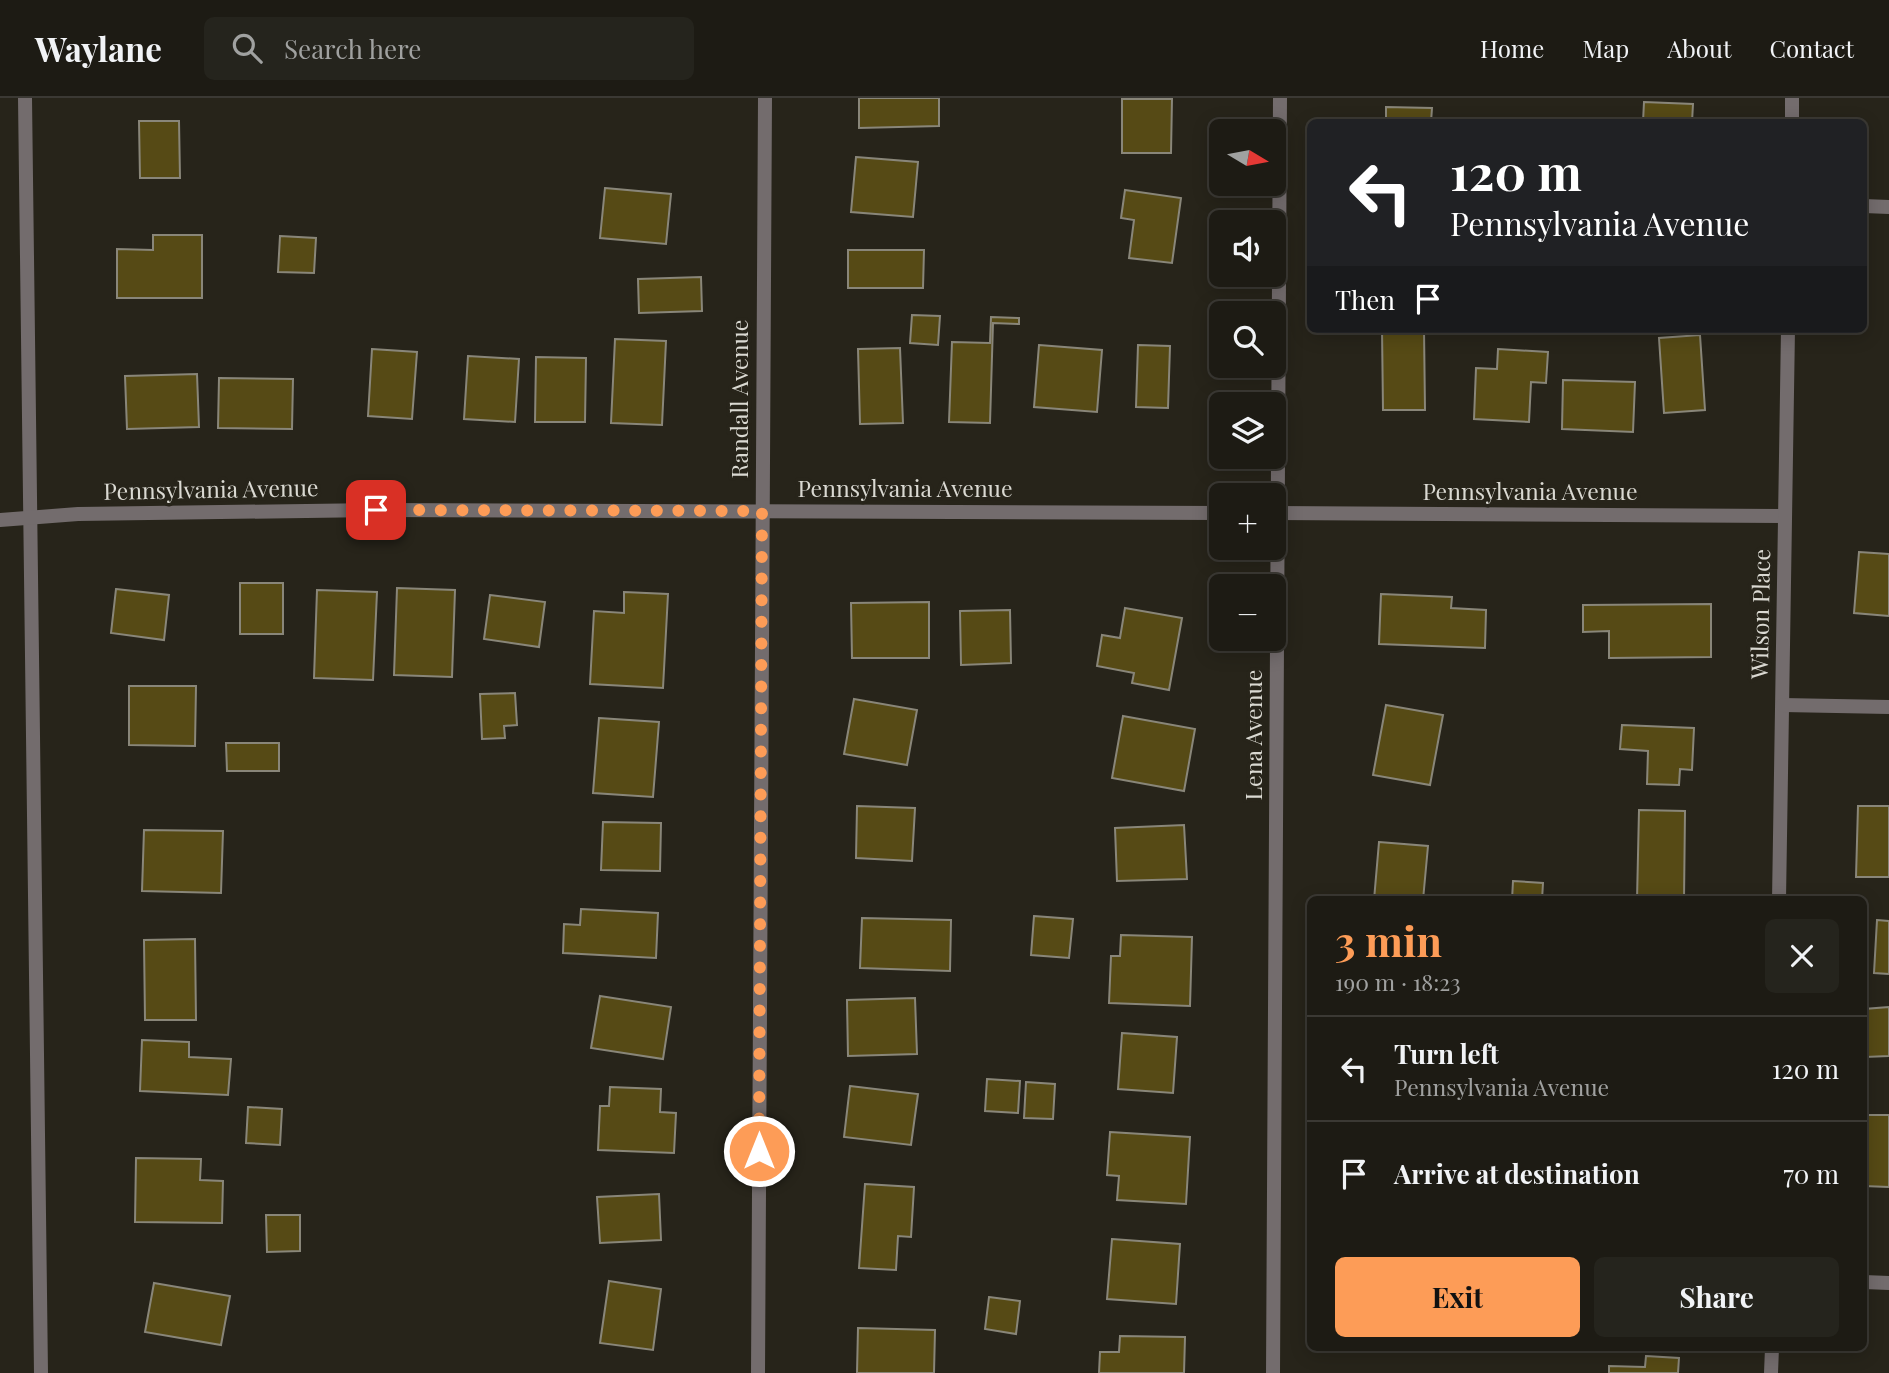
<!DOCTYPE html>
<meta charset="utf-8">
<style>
body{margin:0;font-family:"Playfair Display",serif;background:#25241d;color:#f1f3f6;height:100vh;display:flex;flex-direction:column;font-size:26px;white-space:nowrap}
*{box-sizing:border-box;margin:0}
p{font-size:23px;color:#a0a1a0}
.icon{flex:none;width:38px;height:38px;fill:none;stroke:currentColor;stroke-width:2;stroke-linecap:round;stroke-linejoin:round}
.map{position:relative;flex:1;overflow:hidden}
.side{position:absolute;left:1307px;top:798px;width:560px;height:455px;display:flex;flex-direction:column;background:#1d1b14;border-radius:10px;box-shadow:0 4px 18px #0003,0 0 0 2px #3b3934}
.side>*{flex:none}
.guide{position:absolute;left:1307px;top:21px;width:560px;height:214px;border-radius:10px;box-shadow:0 4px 18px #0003,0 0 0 2px #3b3934;background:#202124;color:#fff;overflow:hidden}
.needle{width:46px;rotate:100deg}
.buttons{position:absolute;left:1209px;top:21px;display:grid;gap:14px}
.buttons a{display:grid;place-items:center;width:77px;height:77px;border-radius:10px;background:#1d1b14;box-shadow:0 4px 18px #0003,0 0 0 2px #3b3934;font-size:35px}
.pin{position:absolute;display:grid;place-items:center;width:60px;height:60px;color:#fff;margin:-30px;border-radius:14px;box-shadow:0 4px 10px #0006}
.me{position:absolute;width:77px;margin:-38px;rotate:0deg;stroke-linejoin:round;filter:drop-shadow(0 0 5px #0008)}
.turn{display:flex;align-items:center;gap:24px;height:147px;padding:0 28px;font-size:32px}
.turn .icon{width:91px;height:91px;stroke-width:2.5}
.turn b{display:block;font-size:49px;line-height:60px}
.then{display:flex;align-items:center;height:66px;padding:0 28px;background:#0003;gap:14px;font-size:26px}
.round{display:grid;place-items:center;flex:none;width:74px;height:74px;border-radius:10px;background:#25241d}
.overview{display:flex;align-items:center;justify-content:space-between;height:119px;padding:0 28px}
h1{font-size:42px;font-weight:700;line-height:52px;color:#fd9c57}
.primary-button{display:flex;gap:14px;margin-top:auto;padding:14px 28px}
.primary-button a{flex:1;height:80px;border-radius:10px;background:#fd9c57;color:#111;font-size:28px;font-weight:700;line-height:80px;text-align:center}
.primary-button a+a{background:#25241d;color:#f1f3f6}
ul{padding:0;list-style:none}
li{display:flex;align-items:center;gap:21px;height:105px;padding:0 28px;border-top:2px solid #3b3934}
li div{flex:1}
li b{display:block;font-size:26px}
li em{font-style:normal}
header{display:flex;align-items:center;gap:42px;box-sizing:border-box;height:98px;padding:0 35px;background:#1d1b14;border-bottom:2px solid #3b3934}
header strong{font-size:33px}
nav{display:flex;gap:38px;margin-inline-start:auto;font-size:24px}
.search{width:490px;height:63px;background:#25241d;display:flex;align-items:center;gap:18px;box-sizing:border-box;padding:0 24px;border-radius:10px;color:#a0a1a0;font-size:26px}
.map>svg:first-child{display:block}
.building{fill:#564a15;stroke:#898679;stroke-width:2}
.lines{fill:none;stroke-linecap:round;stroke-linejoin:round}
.minor{stroke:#736c6d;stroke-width:14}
.tertiary{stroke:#736c6d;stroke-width:14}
.route{stroke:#fd9c57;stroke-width:12;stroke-dasharray:0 21.6}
.labels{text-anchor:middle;stroke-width:7;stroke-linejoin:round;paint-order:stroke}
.street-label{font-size:23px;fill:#dad9d2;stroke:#27241a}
</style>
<header>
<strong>Waylane</strong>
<div class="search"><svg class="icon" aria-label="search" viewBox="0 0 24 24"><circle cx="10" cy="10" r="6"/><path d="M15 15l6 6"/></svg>Search here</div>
<nav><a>Home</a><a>Map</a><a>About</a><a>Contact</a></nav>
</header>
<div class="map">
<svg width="1889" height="1275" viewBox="0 0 1889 1275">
<rect width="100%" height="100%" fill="#27241a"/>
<g class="building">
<polygon points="859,0 939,0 939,28 859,30"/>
<polygon points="1122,1 1172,1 1171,55 1122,55"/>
<polygon points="1644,4 1693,6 1692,24 1643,24"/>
<polygon points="1386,9 1432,10 1431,24 1386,24"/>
<polygon points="139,23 179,23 180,80 140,80"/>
<polygon points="856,59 918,64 913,119 851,114"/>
<polygon points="605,90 671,96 666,146 600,140"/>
<polygon points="1125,92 1181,100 1172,165 1129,160 1134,122 1121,120"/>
<polygon points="153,137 202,137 202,200 117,200 117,151 153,152"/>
<polygon points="280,138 316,140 314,175 278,174"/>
<polygon points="848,152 924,152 923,190 848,190"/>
<polygon points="701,179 702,213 639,215 638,181"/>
<polygon points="912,217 940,218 938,247 910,245"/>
<polygon points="991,219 1019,220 1019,226 993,225 990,325 949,324 952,244 990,245"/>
<polygon points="1382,231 1424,231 1425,312 1383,312"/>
<polygon points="1700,237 1705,312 1664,315 1659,240"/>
<polygon points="615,241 666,243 662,327 611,325"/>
<polygon points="1039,247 1102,252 1097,314 1034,309"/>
<polygon points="1138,247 1170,248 1168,310 1136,309"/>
<polygon points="900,250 903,325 860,326 858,251"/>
<polygon points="372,251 417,254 412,321 368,318"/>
<polygon points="1498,251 1548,254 1546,285 1531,284 1529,324 1474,321 1476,270 1497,271"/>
<polygon points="468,258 519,261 515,324 464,321"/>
<polygon points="536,259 586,260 585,324 535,324"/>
<polygon points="197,276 199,329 127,331 125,278"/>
<polygon points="219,280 293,281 292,331 218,330"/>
<polygon points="1563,282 1635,284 1633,334 1562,331"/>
<polygon points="1859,454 1889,456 1889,518 1854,515"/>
<rect x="240" y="485" width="43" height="51"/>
<polygon points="397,490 455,492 452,579 394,577"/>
<polygon points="116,491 169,497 164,542 111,535"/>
<polygon points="317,492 377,494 373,582 314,580"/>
<polygon points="624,494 668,496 663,590 590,586 594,513 624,515"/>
<polygon points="1381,496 1452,499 1451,510 1486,512 1485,550 1379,546"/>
<polygon points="490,497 545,504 539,549 484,541"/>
<polygon points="929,504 929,560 852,560 851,505"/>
<polygon points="1711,506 1711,559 1609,560 1609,533 1583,534 1583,507"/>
<polygon points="1125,510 1182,520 1169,592 1132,585 1134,575 1097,568 1102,537 1120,540"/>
<polygon points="1010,512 1011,565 961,567 960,513"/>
<polygon points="129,588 196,588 195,648 129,647"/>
<polygon points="515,595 517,627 504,628 505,640 482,641 480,596"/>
<polygon points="854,601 917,612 907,667 844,656"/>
<polygon points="1386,607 1443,617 1430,687 1373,677"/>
<polygon points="1123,618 1195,631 1184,693 1112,680"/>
<polygon points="599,620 659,624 653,699 593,695"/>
<polygon points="1622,627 1694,630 1692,672 1680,671 1679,687 1647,686 1648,653 1620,651"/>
<polygon points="226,645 279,645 279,673 227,673"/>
<polygon points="857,708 915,710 912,763 856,760"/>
<polygon points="1858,708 1889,708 1889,779 1856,779"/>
<polygon points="1639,712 1685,713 1684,802 1637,802"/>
<polygon points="603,724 661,725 660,773 601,772"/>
<polygon points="1184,727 1187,781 1117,783 1115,730"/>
<polygon points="144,732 223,733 221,795 142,793"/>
<polygon points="1379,744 1428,748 1423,802 1374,802"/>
<polygon points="1513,783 1543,785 1542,802 1512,802"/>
<polygon points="581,811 658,815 656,860 563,855 564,826 580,827"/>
<polygon points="1034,818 1073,821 1069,860 1031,857"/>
<polygon points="862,820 951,822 950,873 860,870"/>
<polygon points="1877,822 1889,823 1889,876 1874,875"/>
<polygon points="1121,837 1192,839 1190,908 1109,905 1111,858 1120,858"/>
<polygon points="195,841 196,922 145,922 144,842"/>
<polygon points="600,898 671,909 663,961 591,950"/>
<polygon points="915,900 917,956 848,958 847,902"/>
<polygon points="1889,909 1889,958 1865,959 1864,911"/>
<polygon points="1122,935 1177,939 1173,995 1118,991"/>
<polygon points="142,942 189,944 189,959 231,961 228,997 140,993"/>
<polygon points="987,981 1020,983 1018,1015 985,1013"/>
<polygon points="1026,984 1055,986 1053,1021 1024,1020"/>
<polygon points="850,988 918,996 911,1047 844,1039"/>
<polygon points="610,989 661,991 660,1014 676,1015 674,1055 598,1052 600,1008 609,1008"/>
<polygon points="248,1009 282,1011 280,1047 246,1045"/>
<polygon points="1867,1017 1889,1017 1889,1089 1864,1088 1864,1043 1866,1043"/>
<polygon points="1110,1034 1190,1039 1186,1106 1117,1102 1119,1078 1107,1077"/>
<polygon points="136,1060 201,1061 200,1082 223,1083 222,1125 135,1124"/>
<polygon points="865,1086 914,1089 911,1139 898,1138 896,1172 859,1170"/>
<polygon points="659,1096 661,1142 600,1145 597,1099"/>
<polygon points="266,1117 300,1117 300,1153 267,1154"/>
<polygon points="1112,1141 1180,1146 1176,1206 1107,1201"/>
<polygon points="609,1183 661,1191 653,1252 600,1245"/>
<polygon points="154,1185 230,1198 221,1247 145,1234"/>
<polygon points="989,1199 1020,1203 1016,1236 985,1231"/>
<polygon points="858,1230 935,1232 934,1275 857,1275"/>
<polygon points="1120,1238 1185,1239 1184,1275 1099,1275 1100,1254 1119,1254"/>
<polygon points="1646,1258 1679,1260 1678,1275 1609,1275 1609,1268 1645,1269"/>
</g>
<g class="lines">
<g class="minor">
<polyline points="25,0 41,1275"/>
<polyline points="1792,24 1792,0"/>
<polyline points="1864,108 1889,109"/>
<polyline points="1274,415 1785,418"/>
<polyline points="0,422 78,416 376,412 1222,415"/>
<polyline points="1779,802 1788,231"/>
<polyline points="1864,1184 1889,1185"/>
<polyline points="758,1275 765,0"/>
<polyline points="1273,1275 1280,0"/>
<polyline points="1771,1275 1772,1250"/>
</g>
<polyline class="tertiary" points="1783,607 1889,609"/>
</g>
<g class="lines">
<polyline class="route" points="376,412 762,413 759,1053"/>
</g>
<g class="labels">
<g class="street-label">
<text transform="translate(740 301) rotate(-90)" y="8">Randall Avenue</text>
<text x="905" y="399">Pennsylvania Avenue</text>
<text transform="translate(211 392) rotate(-1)" y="8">Pennsylvania Avenue</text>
<text x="1530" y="402">Pennsylvania Avenue</text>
<text transform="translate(1761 516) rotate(-89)" y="8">Wilson Place</text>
<text transform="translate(1254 637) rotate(-90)" y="8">Lena Avenue</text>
</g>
</g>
</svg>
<div class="buttons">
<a><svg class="needle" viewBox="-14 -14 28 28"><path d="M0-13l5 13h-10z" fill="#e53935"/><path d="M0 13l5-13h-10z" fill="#a0a1a0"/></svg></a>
<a><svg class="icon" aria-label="sound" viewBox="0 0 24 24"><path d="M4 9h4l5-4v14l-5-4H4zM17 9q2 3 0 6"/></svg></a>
<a><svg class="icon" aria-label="search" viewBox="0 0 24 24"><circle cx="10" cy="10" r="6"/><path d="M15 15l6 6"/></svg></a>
<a><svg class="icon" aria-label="layers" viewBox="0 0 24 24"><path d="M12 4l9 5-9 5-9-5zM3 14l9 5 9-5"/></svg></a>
<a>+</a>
<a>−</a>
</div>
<div class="pin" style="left:376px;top:412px;background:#d93025"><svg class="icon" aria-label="arrive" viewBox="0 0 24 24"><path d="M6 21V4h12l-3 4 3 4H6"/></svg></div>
<svg class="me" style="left:759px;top:1053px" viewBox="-20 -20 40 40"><circle r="17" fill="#fd9c57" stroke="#fff" stroke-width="3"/><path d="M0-11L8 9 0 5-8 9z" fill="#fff"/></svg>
<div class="guide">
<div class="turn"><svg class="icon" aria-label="left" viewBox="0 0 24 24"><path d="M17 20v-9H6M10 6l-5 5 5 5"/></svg><div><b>120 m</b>Pennsylvania Avenue</div></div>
<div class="then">Then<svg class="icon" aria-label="arrive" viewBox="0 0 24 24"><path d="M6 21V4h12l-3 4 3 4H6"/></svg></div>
</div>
<section class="side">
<div class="overview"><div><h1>3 min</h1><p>190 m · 18:23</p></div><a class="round"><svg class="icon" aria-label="close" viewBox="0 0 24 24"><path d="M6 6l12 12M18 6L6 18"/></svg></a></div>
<ul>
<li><svg class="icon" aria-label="left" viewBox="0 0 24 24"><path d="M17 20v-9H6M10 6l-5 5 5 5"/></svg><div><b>Turn left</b><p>Pennsylvania Avenue</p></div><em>120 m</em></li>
<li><svg class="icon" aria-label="arrive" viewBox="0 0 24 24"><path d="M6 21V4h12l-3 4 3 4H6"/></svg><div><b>Arrive at destination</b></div><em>70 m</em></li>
</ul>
<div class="primary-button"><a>Exit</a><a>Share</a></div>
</section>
</div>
